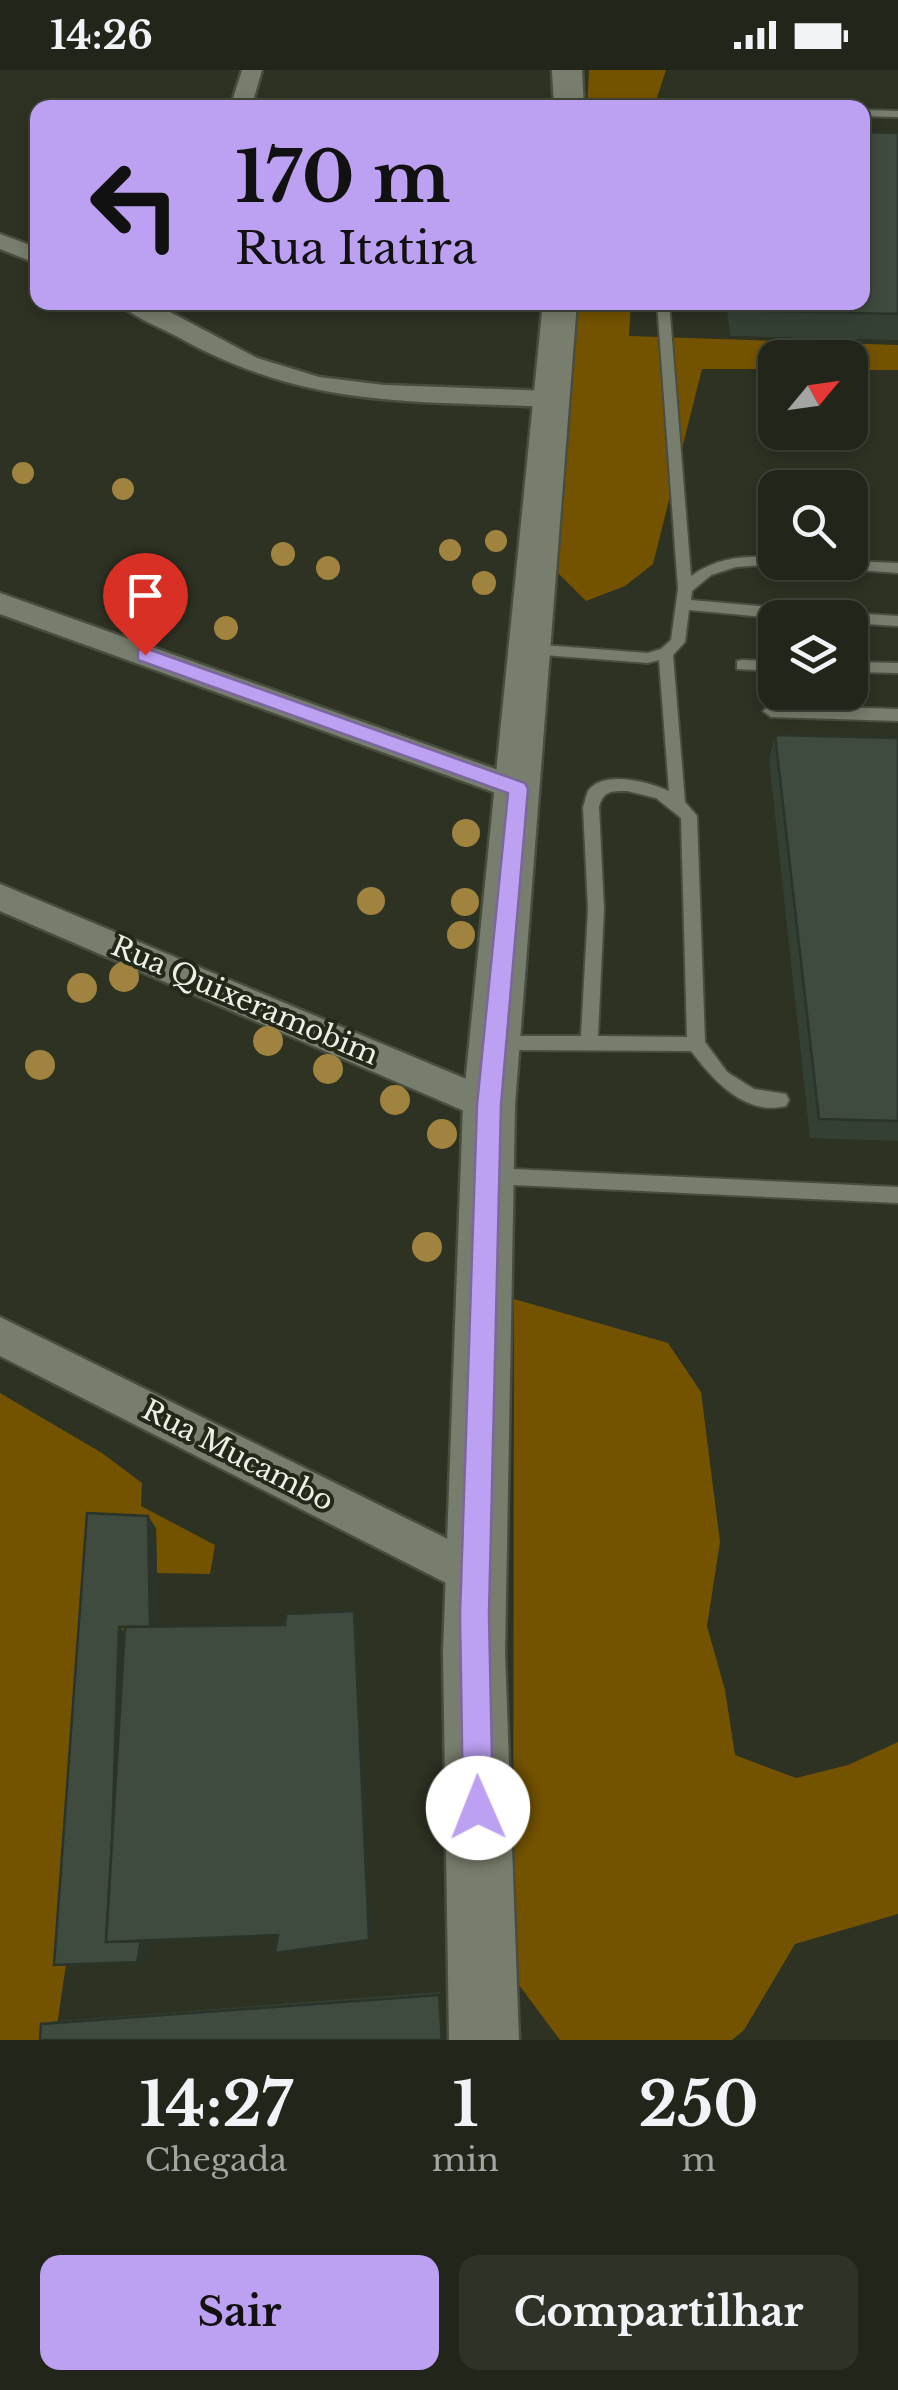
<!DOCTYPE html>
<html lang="pt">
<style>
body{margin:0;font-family:"Libre Baskerville",serif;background:#2e3227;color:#f1f3f6;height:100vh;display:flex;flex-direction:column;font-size:38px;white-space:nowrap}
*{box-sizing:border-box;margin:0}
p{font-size:32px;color:#a2a5a2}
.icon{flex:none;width:55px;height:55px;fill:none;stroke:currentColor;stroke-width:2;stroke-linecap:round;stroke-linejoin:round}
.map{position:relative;height:1970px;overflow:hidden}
.sheet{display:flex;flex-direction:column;background:#22261a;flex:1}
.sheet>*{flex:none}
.guide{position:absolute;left:30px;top:30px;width:840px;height:210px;border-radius:20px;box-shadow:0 5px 15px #0003,0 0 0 2px #3f4339;background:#bca0f2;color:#111;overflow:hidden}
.needle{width:65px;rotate:61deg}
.buttons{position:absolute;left:758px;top:270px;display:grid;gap:20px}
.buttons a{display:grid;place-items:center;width:110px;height:110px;border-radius:20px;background:#22261a;box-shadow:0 5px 15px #0003,0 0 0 2px #3f4339;font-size:50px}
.pin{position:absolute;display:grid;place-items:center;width:85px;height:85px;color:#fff;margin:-102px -42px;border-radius:50% 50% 50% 0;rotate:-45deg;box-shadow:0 0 10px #0007}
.pin .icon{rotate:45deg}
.me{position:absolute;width:110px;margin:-55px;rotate:359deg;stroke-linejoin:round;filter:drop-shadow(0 0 8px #0008)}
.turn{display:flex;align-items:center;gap:35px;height:210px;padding:0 40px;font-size:45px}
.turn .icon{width:130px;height:130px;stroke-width:2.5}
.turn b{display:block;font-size:70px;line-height:85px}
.eta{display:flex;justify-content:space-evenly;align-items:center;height:170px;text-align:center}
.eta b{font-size:60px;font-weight:700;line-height:70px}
.action{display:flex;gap:20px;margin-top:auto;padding:20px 40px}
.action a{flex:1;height:115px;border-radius:20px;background:#bca0f2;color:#111;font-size:40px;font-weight:700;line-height:115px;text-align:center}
.action a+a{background:#2e3227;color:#f1f3f6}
.status{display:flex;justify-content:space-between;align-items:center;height:70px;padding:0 50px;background:#22261a;direction:ltr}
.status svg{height:28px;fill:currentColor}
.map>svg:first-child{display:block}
.green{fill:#745300}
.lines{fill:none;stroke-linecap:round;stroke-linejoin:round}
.lane-casing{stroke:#484d40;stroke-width:4}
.street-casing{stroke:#484d40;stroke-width:5}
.secondary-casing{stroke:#484d40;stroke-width:5}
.lane{fill:#787e6d;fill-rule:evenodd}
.street{fill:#787e6d;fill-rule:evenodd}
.secondary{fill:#787e6d;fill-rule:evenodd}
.tree{fill:#a0833e}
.wall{fill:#354035}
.shaded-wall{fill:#2b342b}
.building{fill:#3e4b3e;stroke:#2b342b;stroke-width:2.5}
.route{fill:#bca0f2;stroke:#7a689d;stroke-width:2.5}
.labels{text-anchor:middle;stroke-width:8;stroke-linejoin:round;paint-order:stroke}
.street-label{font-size:28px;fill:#ebefe5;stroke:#232819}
</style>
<div class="status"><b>14:26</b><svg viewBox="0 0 49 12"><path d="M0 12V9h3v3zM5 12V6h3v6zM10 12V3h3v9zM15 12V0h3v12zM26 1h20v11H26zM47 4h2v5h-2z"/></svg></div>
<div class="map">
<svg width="898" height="1970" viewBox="0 0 898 1970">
<rect width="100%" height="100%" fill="#2d3223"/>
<g class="green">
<polygon points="589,0 666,0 654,37 587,37"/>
<polygon points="576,233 631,233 629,266 898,275 898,300 850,300 850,288 775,288 775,299 702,299 653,494 625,516 586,531 556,501"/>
<polygon points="514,1229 668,1273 701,1322 720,1472 707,1556 725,1620 735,1685 796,1708 848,1695 898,1672 898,1844 795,1874 744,1960 732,1970 560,1970 513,1907"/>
<polygon points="0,1323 102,1383 142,1413 141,1436 215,1475 210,1504 157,1503 156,1458 66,1894 55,1970 0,1970"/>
</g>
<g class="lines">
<g class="lane-casing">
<g id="lane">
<polygon points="862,40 898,41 898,47 862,46"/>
<path d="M657,232H669L691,506C718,487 743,486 775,487V492L850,491L898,493V503L780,494L736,497L711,505L692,521L691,530L835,543L842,548H775L689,540L685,572L673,585L685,732L697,746L705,972L727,1002L754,1019L786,1024L789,1030L786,1036C745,1046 714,1011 691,981L496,980L490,978L487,973L490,968L496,966H581L588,839L583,737C584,735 587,723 588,721C603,699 650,712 669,721L659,590L648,593L530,584L523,579L530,574L648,583L661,579L671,570L678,519ZM627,721L656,728L681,748L687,967L598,966L604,839L599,737C603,721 611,721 627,721Z"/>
<polygon points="850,543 898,546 898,556 850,553 850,548 843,548"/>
<polygon points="742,590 775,591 775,601 737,599 737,591"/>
<polygon points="850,592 898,593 898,603 850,602"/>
<polygon points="771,635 898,639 898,651 771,647 763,641"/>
<polygon points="492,1098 898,1117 898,1133 492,1114 486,1112 483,1106 486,1100"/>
</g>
</g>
<g class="street-casing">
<g id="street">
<polygon points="242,0 262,0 251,38 230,38"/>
<polygon points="0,164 38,178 38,194 0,179"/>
<path d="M119,232H151L257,288L319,307L384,315L549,321L562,329L549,337C408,330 307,339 178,267C160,257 133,248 119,232Z"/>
<polygon points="0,523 529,711 534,719 529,727 507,727 0,544"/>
<polygon points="0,814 502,1024 507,1035 502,1046 489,1051 476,1046 0,841"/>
<polygon points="0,1247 490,1490 496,1505 490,1520 475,1526 460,1520 0,1286"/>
</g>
</g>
<g class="secondary-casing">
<g id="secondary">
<polygon points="552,0 582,0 584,38 554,38"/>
<polygon points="543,232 577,232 515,1035 505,1583 519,1970 449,1970 443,1583 463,1035"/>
</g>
</g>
<use href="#lane" class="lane"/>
<use href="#street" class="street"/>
<use href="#secondary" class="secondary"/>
</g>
<g class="tree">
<circle cx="23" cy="403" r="11"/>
<circle cx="123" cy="419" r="11"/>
<circle cx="496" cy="471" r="11"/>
<circle cx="450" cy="480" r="11"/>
<circle cx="283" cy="484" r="12"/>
<circle cx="328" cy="498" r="12"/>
<circle cx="484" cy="513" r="12"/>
<circle cx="226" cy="558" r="12"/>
<circle cx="466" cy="763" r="14"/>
<circle cx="371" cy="831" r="14"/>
<circle cx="465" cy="832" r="14"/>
<circle cx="461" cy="865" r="14"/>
<circle cx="124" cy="907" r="15"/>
<circle cx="82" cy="918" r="15"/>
<circle cx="268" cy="971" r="15"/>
<circle cx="40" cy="995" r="15"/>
<circle cx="328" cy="999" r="15"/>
<circle cx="395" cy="1030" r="15"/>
<circle cx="442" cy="1064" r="15"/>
<circle cx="427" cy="1177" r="15"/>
</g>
<g class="wall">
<polygon points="898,63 898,270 730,266 726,232 862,232"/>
<polygon points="775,665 898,668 898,1071 810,1068 769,689"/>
<polygon points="440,1922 443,1970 41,1954 57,1951"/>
</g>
<g class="shaded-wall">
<polygon points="148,1446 156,1458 158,1567 150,1559"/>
<polygon points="354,1541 357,1552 372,1869 369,1870"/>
<polygon points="119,1557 129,1566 108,1872"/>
<polygon points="150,1870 147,1891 137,1892 141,1871"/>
</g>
<g class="building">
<polygon points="862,62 898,63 898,244 735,240 734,232 862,232"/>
<polygon points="775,665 898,668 898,1051 819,1049"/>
<polygon points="87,1443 148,1446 150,1557 119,1557 112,1771 106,1872 141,1871 137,1892 54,1895"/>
<polygon points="354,1541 369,1870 275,1883 278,1865 106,1872 125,1557 285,1555 286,1544"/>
<polygon points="439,1925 442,1970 40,1970 41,1954"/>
</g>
<polygon class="route" points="145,578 525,713 528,719 501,1035 489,1544 493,1738 489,1749 478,1753 467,1749 463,1738 460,1544 477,1035 508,723 138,590 138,580"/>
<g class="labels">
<g class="street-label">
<text transform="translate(245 930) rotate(23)" y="10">Rua Quixeramobim</text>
<text transform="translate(238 1385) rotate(27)" y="10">Rua Mucambo</text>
</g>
</g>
</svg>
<div class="buttons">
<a><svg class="needle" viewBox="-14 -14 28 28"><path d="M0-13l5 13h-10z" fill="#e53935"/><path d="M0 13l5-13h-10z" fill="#a2a5a2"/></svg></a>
<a><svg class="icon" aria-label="search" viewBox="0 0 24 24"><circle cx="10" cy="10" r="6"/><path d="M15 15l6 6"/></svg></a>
<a><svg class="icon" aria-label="layers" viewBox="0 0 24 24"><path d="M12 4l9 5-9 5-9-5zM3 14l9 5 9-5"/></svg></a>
</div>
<div class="pin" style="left:145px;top:585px;background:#d93025"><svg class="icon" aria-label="arrive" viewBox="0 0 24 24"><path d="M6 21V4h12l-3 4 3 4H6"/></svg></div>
<svg class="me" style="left:478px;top:1738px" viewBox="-20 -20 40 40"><circle r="19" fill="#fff"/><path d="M0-13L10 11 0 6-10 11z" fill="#bca0f2"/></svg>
<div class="guide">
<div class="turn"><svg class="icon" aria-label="left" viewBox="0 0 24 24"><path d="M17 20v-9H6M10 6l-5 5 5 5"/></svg><div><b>170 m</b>Rua Itatira</div></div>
</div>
</div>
<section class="sheet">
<div class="eta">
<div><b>14:27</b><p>Chegada</p></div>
<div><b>1</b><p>min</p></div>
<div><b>250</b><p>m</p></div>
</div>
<div class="action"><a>Sair</a><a>Compartilhar</a></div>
</section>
